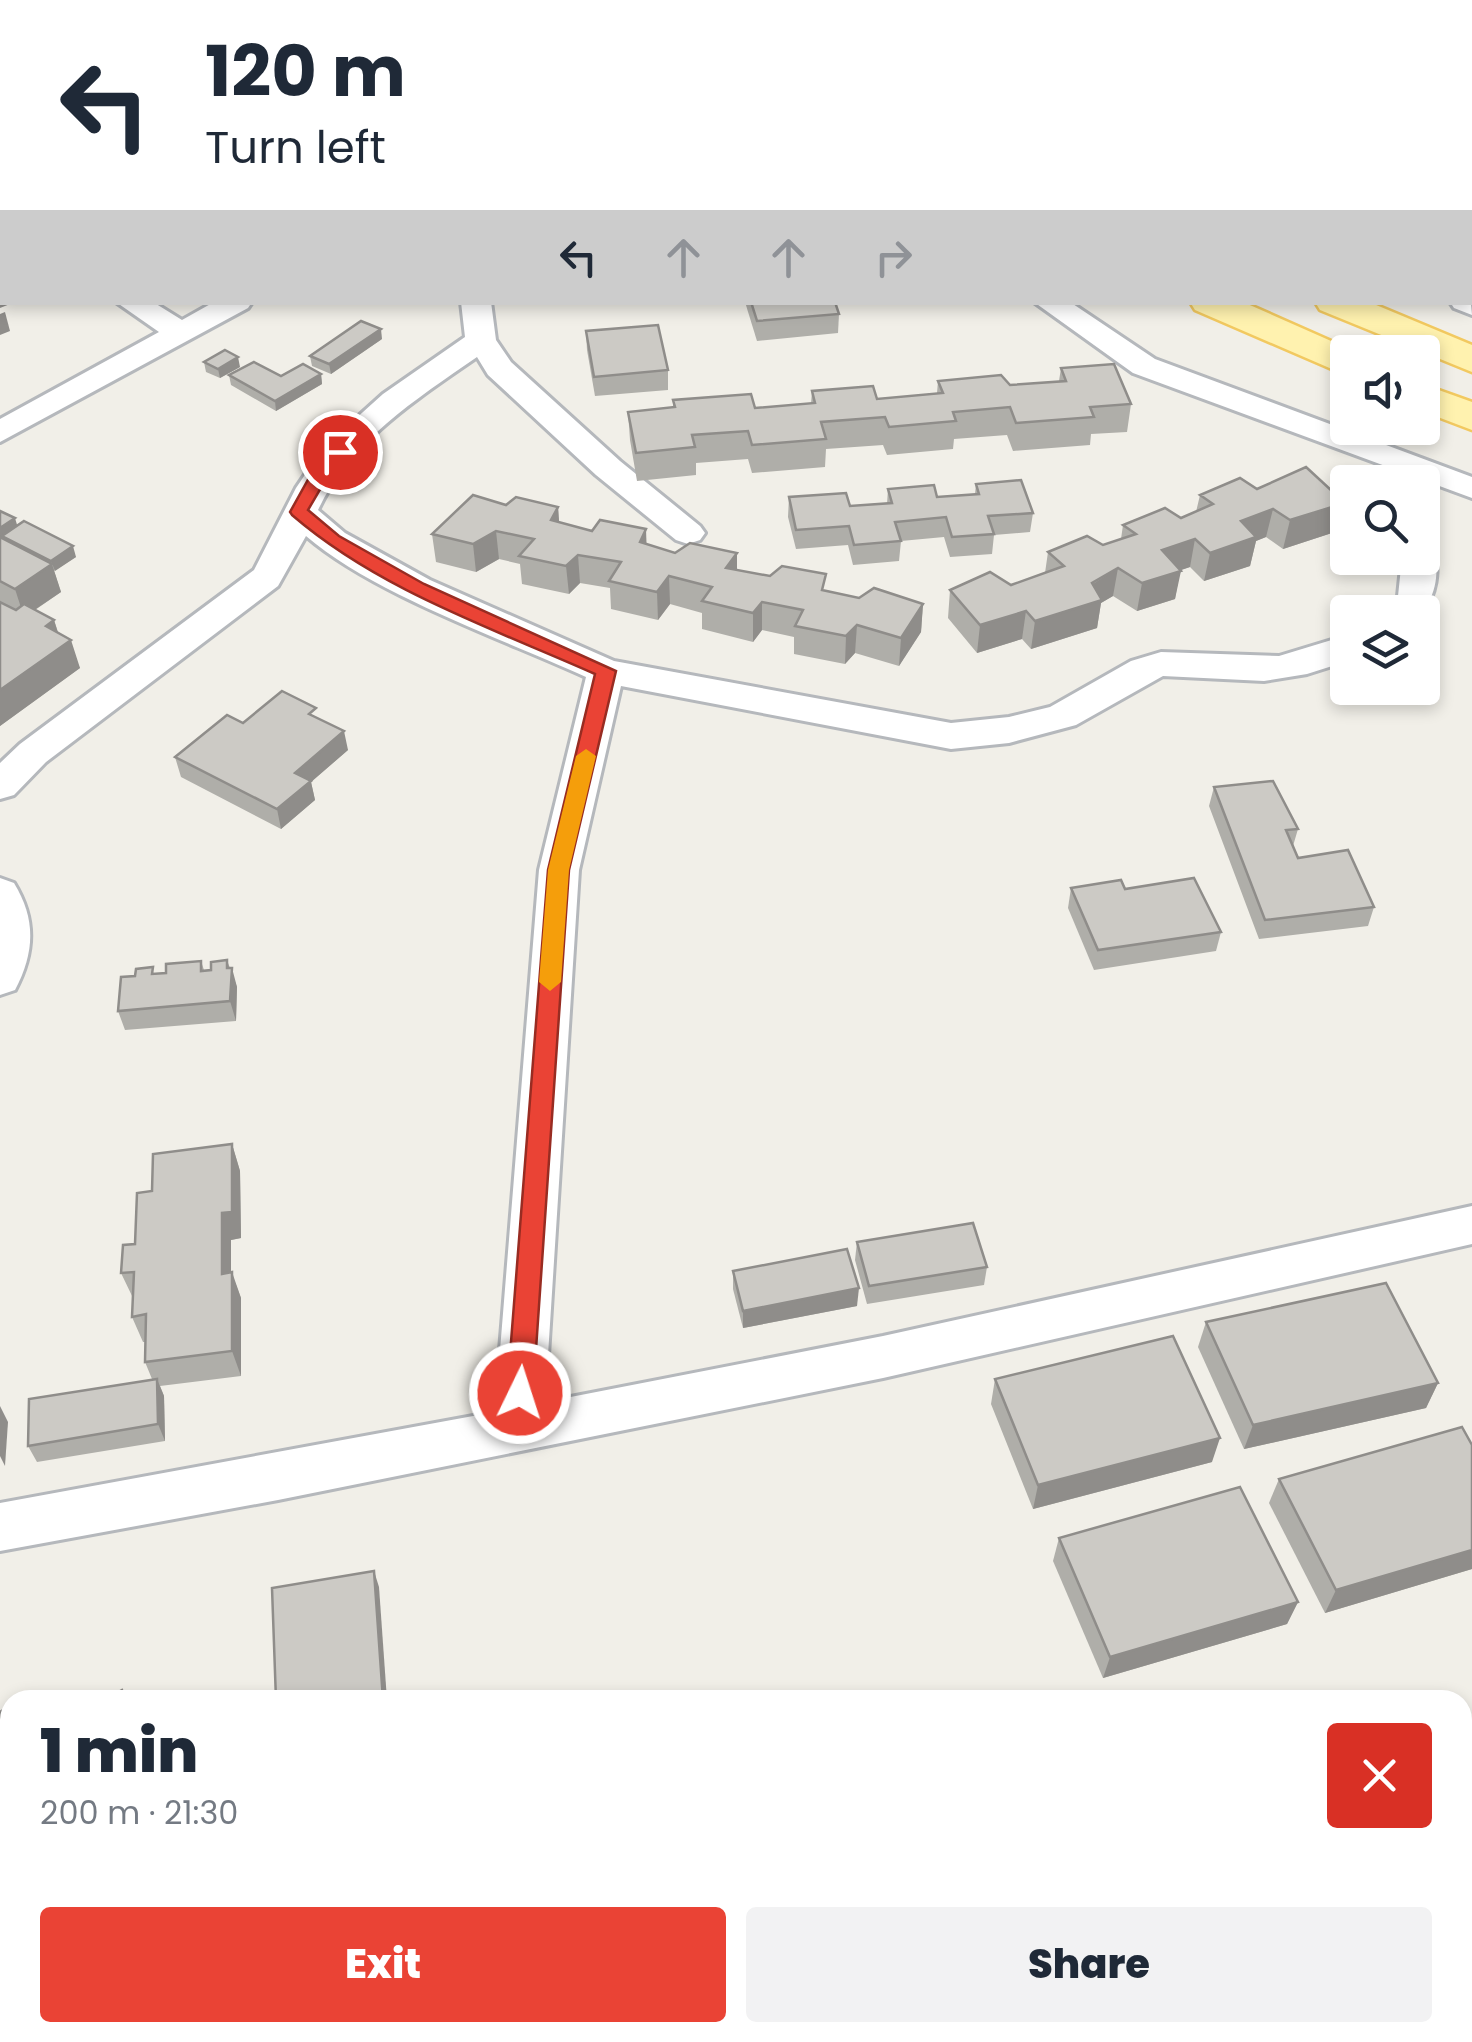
<!DOCTYPE html>
<meta charset="utf-8">
<style>
body{margin:0;font-family:Poppins,sans-serif;background:#f2f2f3;color:#1f2937;height:100vh;display:flex;flex-direction:column;font-size:38px;white-space:nowrap}
*{box-sizing:border-box;margin:0}
p{font-size:32px;color:#747a83}
.icon{flex:none;width:55px;height:55px;fill:none;stroke:currentColor;stroke-width:2;stroke-linecap:round;stroke-linejoin:round}
.map{position:relative;flex:1;overflow:hidden}
.sheet{position:absolute;left:0px;top:1690px;width:1472px;height:352px;display:flex;flex-direction:column;background:#fff;border-radius:30px 30px 0 0;box-shadow:0 5px 15px #0003}
.sheet>*{flex:none}
.hud{position:absolute;left:0px;top:0px;width:1472px;height:305px;box-shadow:0 5px 15px #0003;background:#fff;color:#1f2937;overflow:hidden}
.fabs{position:absolute;left:1330px;top:335px;display:grid;gap:20px}
.fabs a{display:grid;place-items:center;width:110px;height:110px;border-radius:10px;background:#fff;box-shadow:0 5px 15px #0003;font-size:50px}
.pin{position:absolute;display:grid;place-items:center;width:85px;height:85px;color:#fff;margin:-42px;border:5px solid #fff;border-radius:50%;box-shadow:0 2px 10px #0007}
.me{position:absolute;width:110px;margin:-55px;rotate:4deg;stroke-linejoin:round;filter:drop-shadow(0 0 8px #0008)}
.turn{display:flex;align-items:center;gap:35px;height:210px;padding:0 40px;font-size:45px}
.turn .icon{width:130px;height:130px;stroke-width:2.5}
.turn b{display:block;font-size:70px;line-height:85px}
.lanes{display:flex;align-items:center;height:95px;padding:0 40px;background:#0003;justify-content:center;gap:50px;direction:ltr}
.lanes .off{opacity:.35}
.round{display:grid;place-items:center;flex:none;width:105px;height:105px;border-radius:10px;background:#f2f2f3}
.head{display:flex;align-items:center;justify-content:space-between;height:170px;padding:0 40px}
h1{font-size:60px;font-weight:800;line-height:75px}
.action{display:flex;gap:20px;margin-top:auto;padding:20px 40px}
.action a{flex:1;height:115px;border-radius:10px;background:#ea4335;color:#fff;font-size:40px;font-weight:800;line-height:115px;text-align:center}
.action a+a{background:#f2f2f3;color:#1f2937}
.map>svg:first-child{display:block}
.lines{fill:none;stroke-linecap:round;stroke-linejoin:round}
.street-casing{stroke:#b5b8bc;stroke-width:6}
.primary-casing{stroke:#f2c960;stroke-width:5}
.street{fill:#fff;fill-rule:evenodd}
.primary{fill:#fff2af;fill-rule:evenodd}
.wall{fill:#afaea9}
.shaded-wall{fill:#8f8d8a}
.building{fill:#cccac5;stroke:#8f8d8a;stroke-width:2.5}
.route{fill:#ea4335;stroke:#982c22;stroke-width:2.5}
.slow{fill:#f59e0b}
</style>
<div class="map">
<svg width="1472" height="2042" viewBox="0 0 1472 2042">
<rect width="100%" height="100%" fill="#f1efe8"/>
<g class="lines">
<g class="street-casing">
<g id="street">
<polygon points="772,0 801,0 803,2 774,2"/>
<rect x="1470" y="41" width="2" height="16"/>
<polygon points="0,179 2,180 2,202 0,201"/>
<polygon points="1470,294 1472,315 1454,308 1450,302 1470,302"/>
<polygon points="116,302 153,302 182,320 214,302 252,302 248,308 0,442 0,419 159,332"/>
<path d="M461,302H491L496,340L511,362L620,461L700,526L705,533L700,540L688,544L676,540L596,475L488,375L477,357C415,400 350,441 318,510L345,533L430,580L614,661L951,723L1009,717L1050,707L1131,661L1161,652L1279,656L1348,635V661L1307,674L1264,681L1163,676L1076,725L1009,743L951,749L621,686L579,870L545,1402L883,1336L1472,1206V1244L883,1378L278,1500L0,1551V1503L495,1412L539,870L586,677C503,639 373,594 306,536L278,586L46,762L14,795L0,799V763L20,744L254,570L296,488L323,448L383,394L465,337Z"/>
<polygon points="1034,302 1070,302 1155,359 1472,477 1472,498 1133,373"/>
<path d="M1422,548L1431,550C1442,567 1435,598 1422,612H1386L1398,596L1402,558H1422Z"/>
<path d="M0,878L14,883C36,919 35,952 15,990L0,995Z"/>
</g>
</g>
<g class="primary-casing">
<g id="primary">
<polygon points="594,0 629,0 630,2 595,2"/>
<polygon points="687,0 723,0 724,2 688,2"/>
<polygon points="1190,302 1243,302 1356,352 1348,352 1348,376 1195,310"/>
<polygon points="1315,302 1369,302 1472,345 1472,372 1320,310"/>
<polygon points="1422,384 1472,402 1472,430 1422,411"/>
</g>
</g>
<use href="#street" class="street"/>
<use href="#primary" class="primary"/>
</g>
<g class="wall">
<polygon points="1204,0 1241,0 1210,2 1205,2"/>
<polygon points="1459,0 1472,0 1472,15 1470,12 1470,2 1461,2"/>
<polygon points="745,302 835,302 839,314 838,333 757,341"/>
<polygon points="586,331 668,370 668,390 595,396 587,350"/>
<polygon points="382,339 331,374 312,366 310,356"/>
<polygon points="204,362 240,367 220,378 206,372"/>
<polygon points="1061,368 1131,404 1127,432 1091,434 1090,445 1013,451 1007,435 954,439 953,449 887,455 883,445 826,449 825,467 752,473 748,459 696,463 696,475 637,481 630,440 628,412 673,408 673,400 755,408 811,404 812,391 877,399 937,393 938,381 1010,385 1059,381"/>
<polygon points="321,374 322,384 276,411 231,385 229,375 281,376"/>
<polygon points="976,484 1033,513 1030,532 994,535 992,554 950,557 944,537 901,541 899,561 853,565 848,545 796,549 788,517 789,497 850,506 887,504 888,489 937,497 975,494"/>
<polygon points="1257,489 1338,531 1283,549 1266,537 1256,541 1250,566 1204,581 1190,567 1180,570 1175,599 1137,611 1113,596 1101,603 1097,628 1031,649 1022,639 977,653 948,618 950,590 1011,585 1045,573 1048,552 1103,545 1121,539 1123,525 1181,518 1196,512 1200,495"/>
<polygon points="506,505 558,507 559,522 592,531 646,529 646,544 737,570 859,598 923,604 921,632 899,666 855,653 845,664 794,654 794,637 762,630 753,642 702,629 702,613 670,604 658,620 611,609 610,588 580,583 569,594 522,584 520,564 499,559 476,572 436,562 432,534"/>
<polygon points="0,511 18,526 76,557 54,571 61,592 35,610 54,620 58,632 80,668 0,726"/>
<polygon points="318,718 348,750 311,782 315,800 281,829 181,777 175,757 243,723"/>
<polygon points="1214,787 1298,829 1293,846 1298,858 1374,907 1368,926 1259,939 1209,806"/>
<polygon points="1071,888 1125,889 1221,932 1216,951 1094,970 1068,908"/>
<polygon points="227,960 237,987 236,1021 125,1030 118,1011 156,974 166,973 201,961 204,970 211,970"/>
<polygon points="232,1144 240,1171 241,1238 231,1240 231,1272 241,1298 241,1376 160,1386 164,1396 165,1441 37,1462 28,1446 152,1379 145,1362 145,1342 143,1342 132,1317 133,1298 121,1273 135,1244 152,1191"/>
<polygon points="857,1242 987,1267 984,1285 867,1304 855,1260"/>
<polygon points="733,1271 857,1306 743,1328 733,1289"/>
<polygon points="1206,1322 1438,1383 1426,1408 1244,1449 1198,1347"/>
<polygon points="995,1379 1212,1462 1033,1509 991,1404"/>
<polygon points="1472,1445 1472,1569 1325,1613 1269,1503 1279,1479"/>
<polygon points="1059,1538 1298,1602 1287,1624 1103,1678 1053,1561"/>
</g>
<g class="shaded-wall">
<polygon points="121,0 146,0 147,2 114,2"/>
<polygon points="2,65 2,85 0,86 0,66"/>
<polygon points="2,98 2,107 1,106 2,119 0,120 0,99"/>
<polygon points="2,286 2,302 15,302 0,308 0,287"/>
<polygon points="5,312 10,331 0,335 0,314"/>
<polygon points="381,329 382,339 331,374 329,364"/>
<polygon points="238,357 240,367 220,378 218,369"/>
<polygon points="321,374 322,384 276,411 275,401"/>
<polygon points="1345,503 1338,531 1283,549 1290,520"/>
<polygon points="558,507 560,535 551,520"/>
<polygon points="1273,509 1266,537 1256,541 1250,566 1204,581 1210,553 1241,521"/>
<polygon points="15,518 18,528 2,536 3,539 0,540 0,528"/>
<polygon points="646,529 647,558 640,542"/>
<polygon points="496,531 499,559 476,572 473,544"/>
<polygon points="1195,539 1190,567 1167,575 1181,571 1175,599 1137,611 1142,583 1162,550"/>
<polygon points="73,546 76,557 55,571 51,561"/>
<polygon points="737,553 737,581 726,568"/>
<polygon points="578,555 580,583 569,594 566,566"/>
<polygon points="52,564 61,592 24,617 15,589"/>
<polygon points="1118,568 1113,596 1101,603 1097,628 1031,649 1035,621"/>
<polygon points="669,576 670,604 658,620 657,592"/>
<polygon points="762,602 762,630 753,642 753,613"/>
<polygon points="923,604 921,632 899,666 901,638"/>
<polygon points="1026,611 1022,639 977,653 980,625"/>
<polygon points="54,620 62,646 71,640 80,668 0,726 0,690 46,626"/>
<polygon points="857,625 855,653 845,664 846,636"/>
<polygon points="344,731 348,750 311,782 315,800 281,829 277,809 295,773"/>
<polygon points="227,960 231,976 232,968 237,987 236,1021 230,1001"/>
<polygon points="232,1144 240,1171 241,1238 231,1240 231,1299 222,1274 222,1213"/>
<polygon points="232,1272 241,1298 241,1376 232,1351"/>
<polygon points="859,1288 857,1306 743,1328 743,1311"/>
<polygon points="157,1379 164,1396 165,1441 158,1424"/>
<polygon points="1438,1383 1426,1408 1244,1449 1253,1425"/>
<polygon points="0,1406 8,1422 5,1466 0,1456"/>
<polygon points="1220,1438 1212,1462 1033,1509 1038,1485"/>
<polygon points="1472,1550 1472,1569 1325,1613 1336,1590"/>
<polygon points="374,1571 379,1587 387,1700 383,1700"/>
<polygon points="1298,1602 1287,1624 1103,1678 1110,1657"/>
<polygon points="10,1830 10,1849 0,1855 0,1836"/>
<polygon points="104,2032 154,2032 120,2042 69,2042"/>
<polygon points="262,2032 266,2032 269,2042 264,2042"/>
<polygon points="351,2032 367,2032 369,2040 362,2042 321,2042"/>
</g>
<g class="building">
<polygon points="93,0 121,0 114,2 92,2 90,1"/>
<polygon points="1007,0 1048,0 1049,2 1009,2"/>
<polygon points="1056,0 1078,0 1080,2 1058,2"/>
<polygon points="1111,0 1133,0 1134,2 1113,2"/>
<polygon points="0,37 2,38 2,65 0,66"/>
<polygon points="0,262 2,265 2,286 0,287"/>
<polygon points="751,302 835,302 839,314 757,321"/>
<polygon points="361,321 381,329 329,364 310,356"/>
<polygon points="658,325 668,370 594,377 586,331"/>
<polygon points="225,350 238,357 218,369 204,362"/>
<polygon points="254,362 281,376 303,364 321,374 275,401 229,375"/>
<polygon points="1114,364 1131,404 1090,407 1094,417 1016,423 1010,407 953,412 956,421 889,427 885,417 821,422 826,439 752,445 748,431 692,435 695,447 636,453 628,412 675,407 673,400 751,394 755,408 815,403 812,391 873,386 877,399 943,393 938,381 1001,375 1010,385 1066,381 1061,368"/>
<polygon points="1306,467 1345,503 1290,520 1273,509 1241,521 1256,537 1210,553 1195,539 1162,550 1181,571 1142,583 1118,568 1092,583 1102,600 1035,621 1026,611 980,625 950,590 990,572 1011,585 1064,566 1048,552 1087,536 1103,545 1136,534 1123,525 1165,508 1181,518 1213,504 1200,495 1240,478 1257,489"/>
<polygon points="1021,480 1033,513 988,516 994,534 952,537 946,517 895,522 901,541 854,545 849,526 796,530 789,497 846,493 850,506 892,503 888,489 934,485 937,497 979,494 976,484"/>
<polygon points="473,495 506,505 516,497 558,507 551,520 592,531 600,520 646,529 640,542 675,553 690,543 737,553 726,568 770,576 782,566 826,574 822,590 859,598 874,588 923,604 901,638 857,625 846,636 795,626 803,610 762,602 753,613 702,601 712,587 669,576 657,592 609,581 621,562 578,555 566,566 519,556 534,539 496,531 473,544 432,534"/>
<polygon points="0,511 15,518 0,528"/>
<polygon points="24,521 73,546 51,561 2,536"/>
<polygon points="0,537 52,564 15,589 0,581"/>
<polygon points="0,602 16,610 24,604 54,620 46,626 71,640 0,690"/>
<polygon points="282,691 316,708 309,714 344,731 295,773 311,781 277,809 175,757 227,715 243,723"/>
<polygon points="1273,781 1298,829 1286,830 1298,858 1348,850 1374,907 1265,920 1214,787"/>
<polygon points="1194,878 1221,932 1098,950 1071,888 1121,880 1125,889"/>
<polygon points="227,960 227,968 232,968 230,1001 118,1011 121,977 135,976 136,969 153,967 152,974 166,973 166,964 201,961 201,971 211,970 211,962"/>
<polygon points="232,1144 232,1212 222,1213 222,1274 232,1272 232,1351 145,1362 146,1314 132,1317 134,1272 121,1273 123,1245 135,1244 137,1193 152,1191 153,1154"/>
<polygon points="973,1223 987,1267 869,1286 857,1242"/>
<polygon points="847,1249 859,1288 743,1311 733,1271"/>
<polygon points="1386,1283 1438,1383 1253,1425 1206,1322"/>
<polygon points="1173,1336 1220,1438 1038,1485 995,1379"/>
<polygon points="157,1379 158,1424 28,1446 29,1399"/>
<polygon points="1462,1427 1472,1445 1472,1550 1336,1590 1279,1479"/>
<polygon points="1240,1487 1298,1602 1110,1657 1059,1538"/>
<polygon points="374,1571 383,1700 276,1700 272,1588"/>
<polygon points="122,1690 127,1700 105,1700"/>
<polygon points="82,1693 86,1700 69,1700"/>
<polygon points="8,1707 10,1711 10,1830 0,1836 0,1712"/>
<polygon points="10,2005 10,2032 104,2032 69,2042 0,2042 0,2008"/>
<polygon points="227,2032 262,2032 264,2042 213,2042 212,2038"/>
<polygon points="303,2032 351,2032 321,2042 304,2042"/>
</g>
<path class="route" d="M340,447L349,452L329,474L308,510L339,536L424,584L616,671L569,870L533,1393L529,1401L520,1404L511,1401L507,1393L548,870L595,674C492,628 379,590 292,515L290,512L315,467Z"/>
<polygon class="slow" points="586,749 596,756 569,870 561,982 550,991 539,982 548,870 576,756"/>
</svg>
<div class="fabs">
<a><svg class="icon" aria-label="sound" viewBox="0 0 24 24"><path d="M4 9h4l5-4v14l-5-4H4zM17 9q2 3 0 6"/></svg></a>
<a><svg class="icon" aria-label="search" viewBox="0 0 24 24"><circle cx="10" cy="10" r="6"/><path d="M15 15l6 6"/></svg></a>
<a><svg class="icon" aria-label="layers" viewBox="0 0 24 24"><path d="M12 4l9 5-9 5-9-5zM3 14l9 5 9-5"/></svg></a>
</div>
<div class="pin" style="left:340px;top:452px;background:#d93025"><svg class="icon" aria-label="arrive" viewBox="0 0 24 24"><path d="M6 21V4h12l-3 4 3 4H6"/></svg></div>
<svg class="me" style="left:520px;top:1393px" viewBox="-20 -20 40 40"><circle r="17" fill="#ea4335" stroke="#fff" stroke-width="3"/><path d="M0-11L8 9 0 5-8 9z" fill="#fff"/></svg>
<div class="hud">
<div class="turn"><svg class="icon" aria-label="left" viewBox="0 0 24 24"><path d="M17 20v-9H6M10 6l-5 5 5 5"/></svg><div><b>120 m</b>Turn left</div></div>
<div class="lanes"><svg class="icon" aria-label="left" viewBox="0 0 24 24"><path d="M17 20v-9H6M10 6l-5 5 5 5"/></svg><svg class="icon off" aria-label="ahead" viewBox="0 0 24 24"><path d="M12 20V5M6 11l6-6 6 6"/></svg><svg class="icon off" aria-label="ahead" viewBox="0 0 24 24"><path d="M12 20V5M6 11l6-6 6 6"/></svg><svg class="icon off" aria-label="right" viewBox="0 0 24 24"><path d="M7 20v-9h11M14 6l5 5-5 5"/></svg></div>
</div>
<section class="sheet">
<div class="head"><div><h1>1 min</h1><p>200 m · 21:30</p></div><a class="round" style="background:#d93025;color:#fff"><svg class="icon" aria-label="close" viewBox="0 0 24 24"><path d="M6 6l12 12M18 6L6 18"/></svg></a></div>
<div class="action"><a>Exit</a><a>Share</a></div>
</section>
</div>
